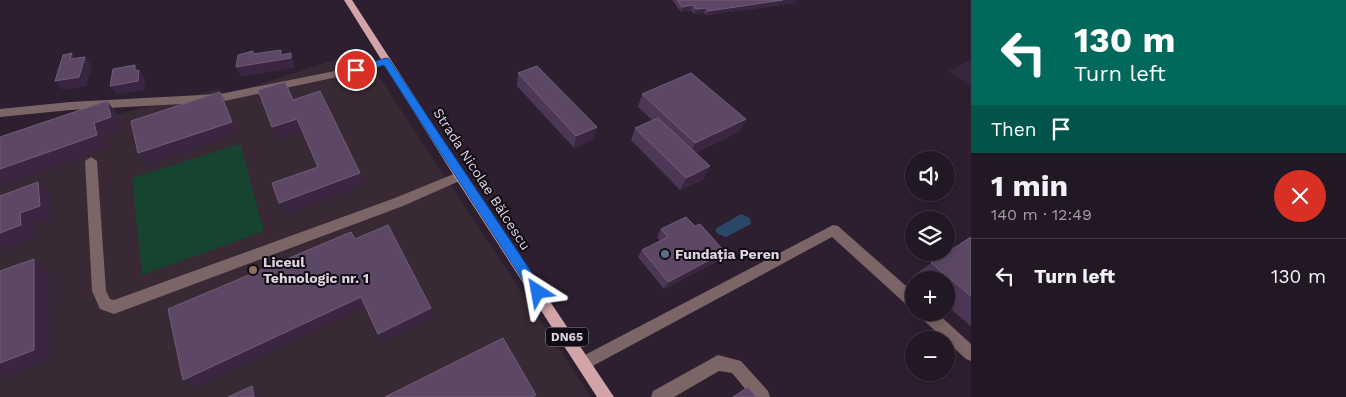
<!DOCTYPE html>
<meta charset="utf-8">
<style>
body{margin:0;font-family:"Work Sans",sans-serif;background:#2a202c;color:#f1f3f6;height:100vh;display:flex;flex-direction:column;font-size:19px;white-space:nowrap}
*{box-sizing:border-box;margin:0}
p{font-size:16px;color:#a29fa6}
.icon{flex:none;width:28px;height:28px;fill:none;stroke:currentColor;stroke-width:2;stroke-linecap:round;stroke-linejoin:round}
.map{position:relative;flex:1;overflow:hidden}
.panel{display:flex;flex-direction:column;background:#221724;width:375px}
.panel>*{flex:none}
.guide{background:#00695c;color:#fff;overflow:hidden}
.fabs{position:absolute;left:905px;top:151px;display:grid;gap:10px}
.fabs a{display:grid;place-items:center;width:50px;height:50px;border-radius:50%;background:#221724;box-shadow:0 2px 12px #0003,0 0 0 1px #3f3641;font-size:25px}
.pin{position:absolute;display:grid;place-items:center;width:42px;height:42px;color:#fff;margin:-21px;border:2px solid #fff;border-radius:50%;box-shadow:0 1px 5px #0007}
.me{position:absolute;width:55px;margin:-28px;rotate:326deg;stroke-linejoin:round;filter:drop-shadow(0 0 4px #0008)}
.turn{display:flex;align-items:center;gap:18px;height:105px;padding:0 20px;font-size:22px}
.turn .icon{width:65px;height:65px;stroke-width:2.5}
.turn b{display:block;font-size:35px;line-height:42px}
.then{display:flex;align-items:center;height:48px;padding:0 20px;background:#0003;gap:10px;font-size:19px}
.round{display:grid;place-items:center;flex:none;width:52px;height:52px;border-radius:26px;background:#2a202c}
.overview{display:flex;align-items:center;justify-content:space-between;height:85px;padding:0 20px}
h1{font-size:30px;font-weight:700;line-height:38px}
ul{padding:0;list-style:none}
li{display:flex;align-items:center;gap:15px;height:75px;padding:0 20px;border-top:1px solid #3f3641}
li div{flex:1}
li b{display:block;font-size:19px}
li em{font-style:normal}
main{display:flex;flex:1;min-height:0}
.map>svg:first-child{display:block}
.built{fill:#38263c}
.education{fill:#382935}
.green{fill:#164431}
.water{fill:#2c4868}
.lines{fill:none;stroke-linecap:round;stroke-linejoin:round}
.minor{fill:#7b6566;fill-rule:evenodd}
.major{fill:#d2a4a7;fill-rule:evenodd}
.wall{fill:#4d3756}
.shaded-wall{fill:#3a2641}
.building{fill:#5c4865;stroke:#705d78}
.route{fill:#1a73e8;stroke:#114b97}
.service-dot{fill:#5c6f8a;stroke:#110b13;stroke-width:2}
.education-dot{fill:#8d6e63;stroke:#110b13;stroke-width:2}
.labels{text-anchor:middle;stroke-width:4;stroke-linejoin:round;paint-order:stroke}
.shield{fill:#110b13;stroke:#a097a2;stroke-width:1}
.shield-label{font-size:12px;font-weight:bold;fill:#ddd3df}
.street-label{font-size:14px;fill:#ddd3df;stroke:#110b13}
.poi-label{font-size:14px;font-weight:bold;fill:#ddd3df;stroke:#110b13;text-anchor:start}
</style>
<main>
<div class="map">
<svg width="971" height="397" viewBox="0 0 971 397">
<rect width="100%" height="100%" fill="#2d1f30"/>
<polygon class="built" points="971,60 971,85 948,71"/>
<polygon class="education" points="362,51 591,397 0,397 0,143 219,89 220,97"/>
<polygon class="green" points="240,144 264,231 142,275 132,178"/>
<polygon class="water" points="741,214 750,218 751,224 726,237 718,234 715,230 717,228"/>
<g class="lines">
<g class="minor">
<polygon points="386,58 391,61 390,63 356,73 220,102 70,110 0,117 0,109 70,102 220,94 355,67"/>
<polygon points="91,157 97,161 106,291 110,299 114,300 395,198 456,173 464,173 466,176 464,179 403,206 114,314 100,309 92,291 85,161"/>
<polygon points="833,225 838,226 914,293 914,308 909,307 832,237 589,368 584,371 579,368 576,363 579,358"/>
<polygon points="918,312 936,312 971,344 971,361 966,359 920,317"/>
<polygon points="718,355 741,361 768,391 770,397 752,397 732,373 719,371 674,397 651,397 653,391"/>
</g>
<polygon class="major" points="344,0 352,0 464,173 614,397 597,397 456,179"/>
</g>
<g class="wall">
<polygon points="672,0 796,0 795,3 706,15 704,13 694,14 691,10 681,12"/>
<polygon points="518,73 597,127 594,139 574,148 517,86"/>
<polygon points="642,94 746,119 740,131 695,153 704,179 680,190 631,140 635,128 652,120 638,107"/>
<polygon points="661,229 720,260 664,289 638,257 642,250 660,241 657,237"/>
<polygon points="971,237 971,326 946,305 946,280 918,280 913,276 931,263"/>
</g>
<g class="shaded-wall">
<polygon points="783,0 796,0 795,3 706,15 708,11"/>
<polygon points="693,5 691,10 681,12 682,7"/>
<polygon points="706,8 704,13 694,14 696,9"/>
<polygon points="281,50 284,60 291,53 294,63 294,68 241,77 236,67 281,55"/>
<polygon points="72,53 79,63 70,59"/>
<polygon points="85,57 92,66 86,86 63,90 55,81"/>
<polygon points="135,65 145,79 144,90 117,95 110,86 135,71"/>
<polygon points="220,92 227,105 238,134 148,165 138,153"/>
<polygon points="107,101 117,114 121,130 104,136 107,148 0,187 0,169 94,123"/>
<polygon points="297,119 302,131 278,140 272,127"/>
<polygon points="746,119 740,131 690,155 695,143"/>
<polygon points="597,127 594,139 574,148 576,136"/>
<polygon points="710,166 704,179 680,190 686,178"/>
<polygon points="360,173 364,185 285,215 279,203"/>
<polygon points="38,182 51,194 53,218 35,225 36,237 0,250 0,233 20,213"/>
<polygon points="725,252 720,260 664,289 668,282"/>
<polygon points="34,259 48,270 50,359 0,379 0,363"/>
<polygon points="361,297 365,307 194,388 183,380"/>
<polygon points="431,308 433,317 381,343 378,334"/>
<polygon points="252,386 260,394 261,397 254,397"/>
</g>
<g class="building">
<polygon points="677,0 783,0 708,11 706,8 696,9 693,5 682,7"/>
<polygon points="281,50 281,55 291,53 291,58 236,67 238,55 253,51 253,54"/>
<polygon points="72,53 70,59 85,57 79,77 55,81 63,55"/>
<polygon points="135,65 135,71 139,70 138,81 110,86 113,69"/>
<polygon points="537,66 597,127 576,136 518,73"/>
<polygon points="691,73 746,119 695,143 642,94"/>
<polygon points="285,82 293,100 320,91 360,173 279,203 272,183 318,167 297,119 272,127 258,90"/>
<polygon points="220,92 232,122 138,153 131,121"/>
<polygon points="107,101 111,117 94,123 97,135 0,169 0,137"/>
<polygon points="658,118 710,166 686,178 635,128"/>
<polygon points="38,182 40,206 20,213 21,225 0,233 0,196"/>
<polygon points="686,217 695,226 700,224 725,252 668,282 642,250 668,237 661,229"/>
<polygon points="388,225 431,308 378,334 361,297 183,380 168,309 351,232 355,239"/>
<polygon points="971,237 971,296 931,263"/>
<polygon points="34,259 34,350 0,363 0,271"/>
<polygon points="503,338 536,395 532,397 385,397"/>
<polygon points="252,386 254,397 228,397"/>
<polygon points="748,387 756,397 733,397"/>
</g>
<polygon class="route" points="386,58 389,59 542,288 544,292 542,296 538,298 533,296 384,65 356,73 351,70 353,68"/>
<circle class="service-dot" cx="665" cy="254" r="5"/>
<circle class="education-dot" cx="253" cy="270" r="5"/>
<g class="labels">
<rect class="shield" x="546" y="327.5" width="42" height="19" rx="4"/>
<g class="shield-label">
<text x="567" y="341">DN65</text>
</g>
<g class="street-label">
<text transform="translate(482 179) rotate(57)" y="5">Strada Nicolae Bălcescu</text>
</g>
<g class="poi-label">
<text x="675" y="259">Fundația Peren</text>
<text x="263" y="267">Liceul<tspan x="263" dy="16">Tehnologic nr. 1</tspan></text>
</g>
</g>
</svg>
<div class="fabs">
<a><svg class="icon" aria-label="sound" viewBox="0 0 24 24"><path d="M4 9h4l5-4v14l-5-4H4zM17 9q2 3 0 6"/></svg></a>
<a><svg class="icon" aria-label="layers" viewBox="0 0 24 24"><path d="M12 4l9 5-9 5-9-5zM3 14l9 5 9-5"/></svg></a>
<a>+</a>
<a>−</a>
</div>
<div class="pin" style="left:356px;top:70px;background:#d93025"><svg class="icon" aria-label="arrive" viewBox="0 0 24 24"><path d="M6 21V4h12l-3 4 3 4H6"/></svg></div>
<svg class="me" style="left:538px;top:292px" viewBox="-20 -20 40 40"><path d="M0-17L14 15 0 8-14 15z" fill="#1a73e8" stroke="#fff" stroke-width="4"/></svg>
</div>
<section class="panel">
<div class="guide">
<div class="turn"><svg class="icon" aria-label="left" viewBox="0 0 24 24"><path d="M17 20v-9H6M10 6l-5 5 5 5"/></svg><div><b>130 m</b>Turn left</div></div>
<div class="then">Then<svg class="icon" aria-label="arrive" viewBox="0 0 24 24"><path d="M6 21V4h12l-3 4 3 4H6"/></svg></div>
</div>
<div class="overview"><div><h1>1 min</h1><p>140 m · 12:49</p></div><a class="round" style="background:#d93025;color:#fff"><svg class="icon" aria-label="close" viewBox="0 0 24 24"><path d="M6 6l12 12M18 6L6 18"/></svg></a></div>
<ul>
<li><svg class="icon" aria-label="left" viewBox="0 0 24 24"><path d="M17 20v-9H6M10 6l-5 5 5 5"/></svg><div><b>Turn left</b></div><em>130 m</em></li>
</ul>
</section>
</main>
